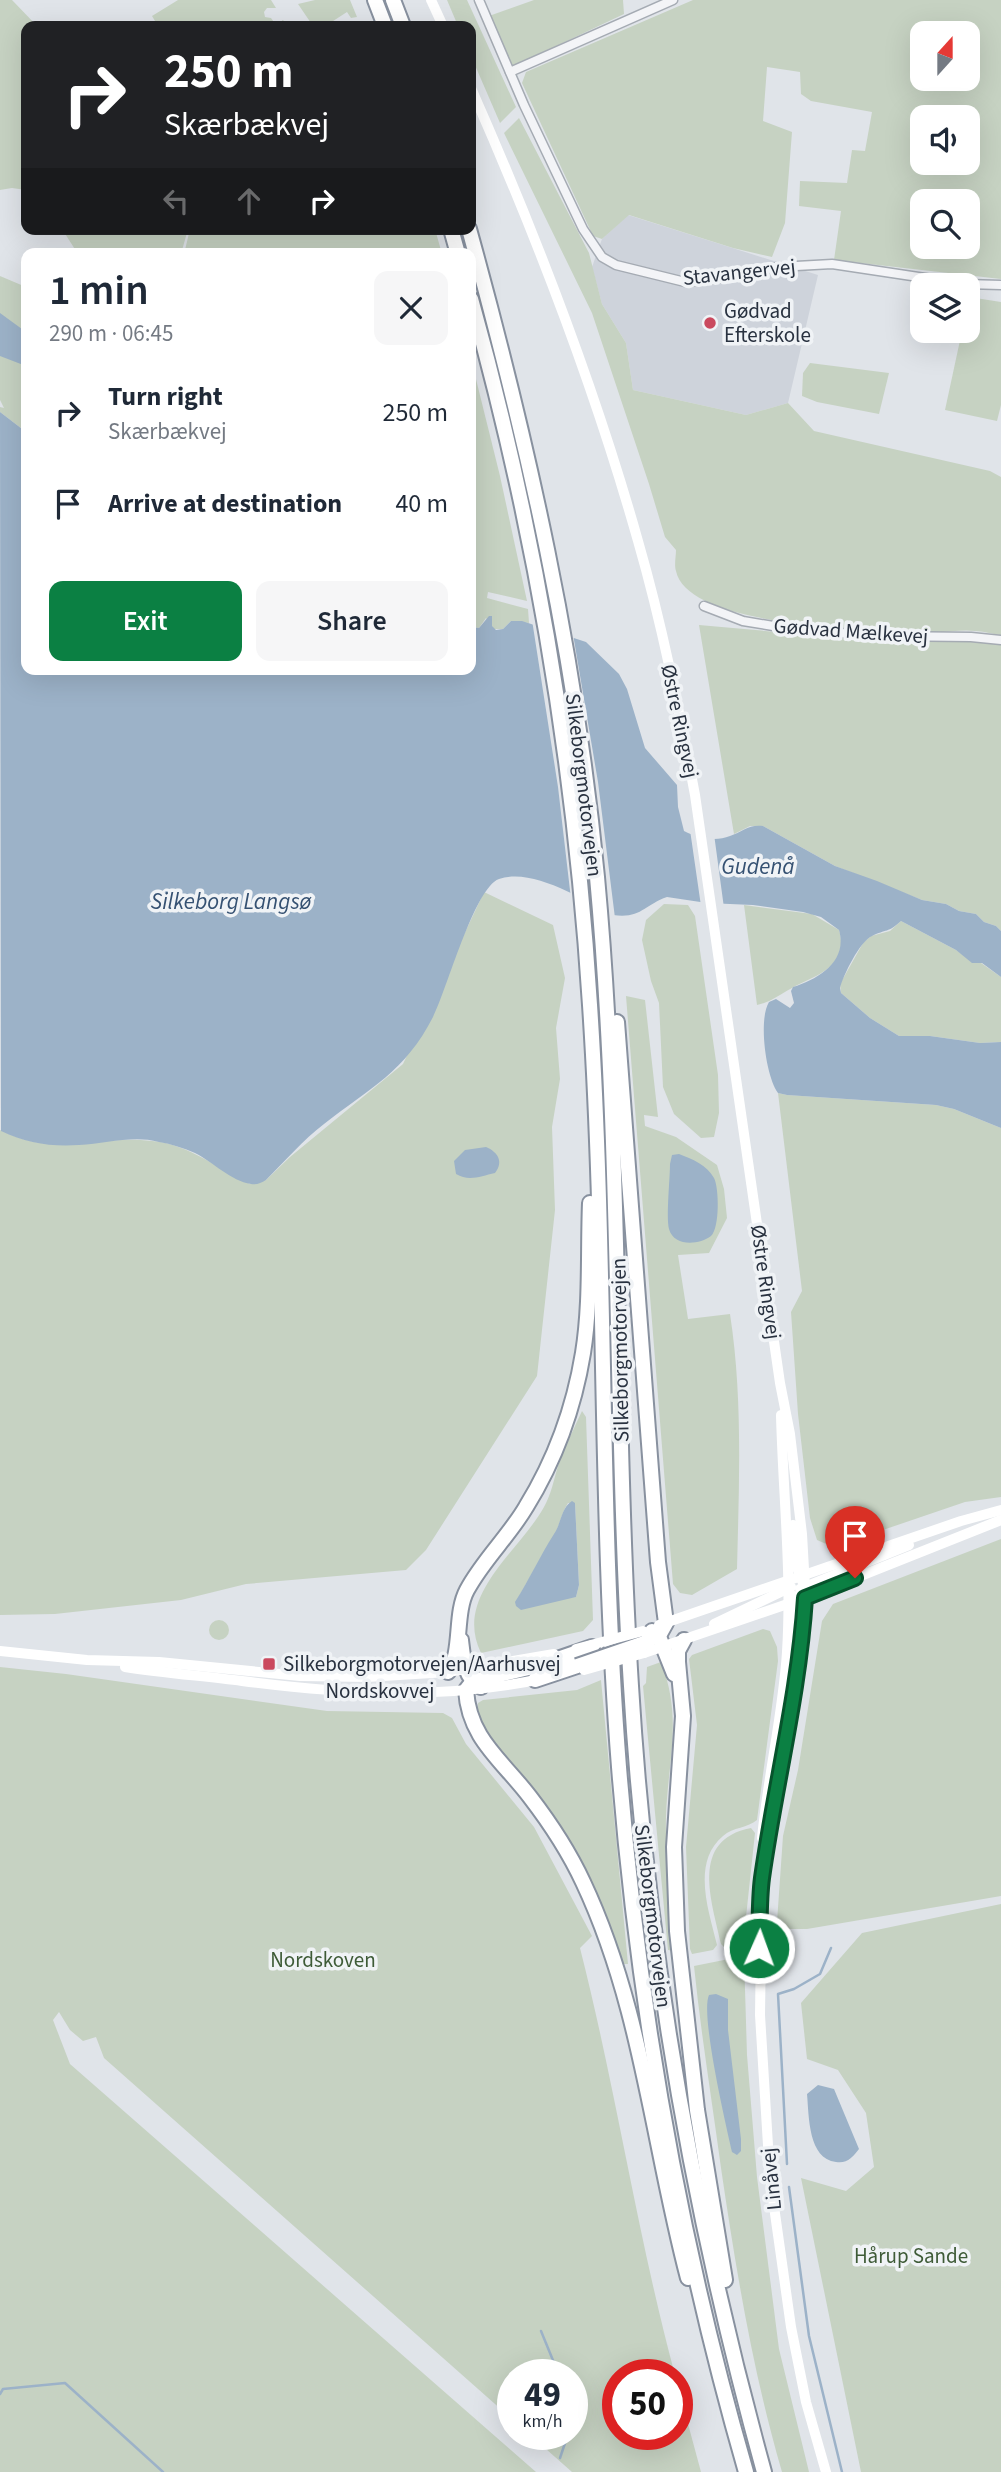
<!DOCTYPE html>
<meta charset="utf-8">
<style>
body{margin:0;font-family:"Source Sans 3",sans-serif;background:#f6f6f7;color:#1f2937;height:100vh;display:flex;flex-direction:column;font-size:26px;white-space:nowrap}
*{box-sizing:border-box;margin:0}
p{font-size:23px;color:#747a83}
.icon{flex:none;width:38px;height:38px;fill:none;stroke:currentColor;stroke-width:2;stroke-linecap:round;stroke-linejoin:round}
.map{position:relative;flex:1;overflow:hidden}
.panel{position:absolute;left:21px;top:248px;width:455px;height:427px;display:flex;flex-direction:column;background:#fff;border-radius:14px;box-shadow:0 7px 28px #0002}
.panel>*{flex:none}
.banner{position:absolute;left:21px;top:21px;width:455px;height:214px;border-radius:14px;box-shadow:0 7px 28px #0002;background:#202124;color:#fff;overflow:hidden}
.needle{width:46px;rotate:21deg}
.buttons{position:absolute;left:910px;top:21px;display:grid;gap:14px}
.buttons a{display:grid;place-items:center;width:70px;height:70px;border-radius:14px;background:#fff;box-shadow:0 7px 28px #0002;font-size:35px}
.speed{position:absolute;left:497px;top:2359px;display:flex;gap:14px;font-size:35px;font-weight:700;text-align:center}
.speed>*{display:grid;place-content:center;width:91px;height:91px;border-radius:50%;background:#fff;box-shadow:0 7px 28px #0002;line-height:1}
.speed small{font-size:18px;font-weight:400}
.speed .limit{border:10px solid #d22;background:#fff;color:#111}
.pin{position:absolute;display:grid;place-items:center;width:60px;height:60px;color:#fff;margin:-72px -30px;border-radius:50% 50% 50% 0;rotate:-45deg;box-shadow:0 0 7px #0007}
.pin .icon{rotate:45deg}
.me{position:absolute;width:77px;margin:-38px;rotate:2deg;stroke-linejoin:round;filter:drop-shadow(0 0 5px #0008)}
.turn{display:flex;align-items:center;gap:24px;height:147px;padding:0 28px;font-size:32px}
.turn .icon{width:91px;height:91px;stroke-width:2.5}
.turn b{display:block;font-size:49px;line-height:60px}
.lanes{display:flex;align-items:center;height:66px;padding:0 28px;background:#0003;justify-content:center;gap:35px;direction:ltr}
.lanes .off{opacity:.35}
.round{display:grid;place-items:center;flex:none;width:74px;height:74px;border-radius:14px;background:#f6f6f7}
.headline{display:flex;align-items:center;justify-content:space-between;height:119px;padding:0 28px}
h1{font-size:42px;font-weight:600;line-height:52px}
.primary-button{display:flex;gap:14px;margin-top:auto;padding:14px 28px}
.primary-button a{flex:1;height:80px;border-radius:14px;background:#0b8043;color:#fff;font-size:28px;font-weight:600;line-height:80px;text-align:center}
.primary-button a+a{background:#f6f6f7;color:#1f2937}
ul{padding:0;list-style:none}
li{display:flex;align-items:center;gap:21px;height:91px;padding:0 28px}
li div{flex:1}
li b{display:block;font-size:26px}
li em{font-style:normal}
.map>svg:first-child{display:block}
.built{fill:#ced3db}
.green{fill:#c6d2c2;fill-rule:evenodd}
.water{fill:#9cb2c8}
.pier{fill:#e0e4e9}
.lines{fill:none;stroke-linecap:round;stroke-linejoin:round}
.stream{stroke:#9cb2c8;stroke-width:2.5}
.street-casing{stroke:#a5abb3;stroke-width:11}
.highway-casing{stroke:#88919f;stroke-width:18}
.street{stroke:#f3f4f7;stroke-width:8}
.secondary{stroke:#fff;stroke-width:10}
.highway{stroke:#fff;stroke-width:14}
.highway-bridge-casing{stroke:#88919f;stroke-width:18;stroke-linecap:butt}
.secondary-bridge{stroke:#fff;stroke-width:10}
.highway-bridge{stroke:#fff;stroke-width:14}
.route-casing{stroke:#07532c;stroke-width:18}
.route{stroke:#0b8043;stroke-width:12}
.poi-dot{fill:#ca495e;stroke:#f0f3f6;stroke-width:2.5}
.labels{text-anchor:middle;stroke-width:7;stroke-linejoin:round;paint-order:stroke}
.street-label{font-size:21px;fill:#293240;stroke:#f0f3f6}
.poi-label{font-size:21px;fill:#293240;stroke:#f0f3f6;text-anchor:start}
.park-label{font-size:21px;fill:#3e5b37;stroke:#f0f3f6}
.water-label{font-size:23px;font-style:italic;fill:#355172;stroke:#f0f3f6}
</style>
<div class="map">
<svg width="1001" height="2472" viewBox="0 0 1001 2472">
<rect width="100%" height="100%" fill="#e0e4e9"/>
<polygon class="built" points="628,215 818,275 788,403 746,415 633,390 626,343 602,304 592,267 602,239"/>
<g class="green">
<polygon points="0,0 12,0 37,26 26,26 26,190 12,188 0,190"/>
<polygon points="178,0 271,0 276,8 267,8 264,12 265,17 271,18 276,25 283,20 288,26 158,26 152,16"/>
<polygon points="315,0 350,0 357,17 351,18 347,12 330,23 330,26 313,26 298,4"/>
<polygon points="447,0 467,0 516,107 500,123 471,56 471,26 458,26"/>
<polygon points="534,0 623,0 624,14 512,67 489,16"/>
<path d="M693,0H1001V279L834,260L841,211L799,206L800,181L847,183L852,150L865,151L872,112L811,101L801,94L800,72L767,67L763,121L792,132L785,223L772,257L733,248L629,215L602,239L593,236L522,83L526,72ZM922,33H968V79H922ZM922,117H968V163H922ZM922,201H968V247H922Z"/>
<path d="M519,118L589,253L602,304L626,343L633,390L746,415L788,403L814,431L990,471L1001,477V635C992,634 983,631 975,631C961,629 946,633 932,632C884,631 688,629 676,571C674,565 676,556 676,550L665,537L649,484L592,313L504,133Z"/>
<polygon points="62,229 188,229 181,254 78,254"/>
<polygon points="190,229 435,229 442,254 184,254"/>
<polygon points="0,276 26,287 26,432 0,412 0,407 4,408 0,400"/>
<polygon points="969,297 1001,302 1001,405 997,421 945,410 962,331 968,331"/>
<polygon points="471,359 500,476 527,601 488,592 487,598 528,609 529,623 511,621 503,629 494,629 486,618 479,628 471,627"/>
<polygon points="810,363 889,373 879,414 817,402 802,396 803,373"/>
<polygon points="699,625 910,644 947,640 1001,644 1001,931 996,926 984,922 976,914 959,911 946,904 922,900 835,866 763,826 750,826 734,834"/>
<path d="M484,892L553,925L565,978L556,1028L560,1079L552,1127L555,1210L537,1376L426,1550L406,1570L246,1584L181,1600L55,1614L0,1615V1130C59,1159 94,1134 152,1141C189,1144 218,1169 250,1184L266,1180L290,1157L403,1064Z"/>
<polygon points="664,904 688,905 695,916 718,1075 719,1113 714,1137 701,1138 674,1114 663,1087 659,1003 651,981 642,940 646,920"/>
<path d="M744,905L812,914L839,930C850,967 816,975 792,988C779,995 771,1002 757,1005Z"/>
<polygon points="901,921 956,950 974,963 981,963 1001,977 1001,1042 980,1043 930,1036 899,1036 870,1018 841,993 840,984 863,943 871,936 890,931"/>
<path d="M626,996L645,1000L658,1117L644,1115L645,1126L676,1137L717,1165L724,1189L727,1218L709,1253L678,1255L688,1319L730,1314C743,1398 739,1484 737,1569L692,1595L680,1593L673,1584Z"/>
<polygon points="778,1093 787,1095 936,1105 954,1109 1001,1128 1001,1497 965,1502 833,1547 817,1540 810,1518 798,1414 791,1312 802,1291"/>
<path d="M582,1411L586,1417L593,1620L583,1631L481,1653C453,1596 519,1552 544,1507C551,1495 554,1479 558,1466C565,1447 573,1430 582,1411ZM568,1503H575L579,1585L576,1597L516,1602C529,1579 541,1556 555,1534C560,1524 562,1512 568,1503Z"/>
<polygon points="1001,1539 1001,1896 807,1929 784,1929 777,1922 783,1836 798,1770 822,1621 833,1604"/>
<circle cx="219" cy="1630" r="10"/>
<path d="M763,1629L770,1631L777,1647L778,1661L757,1820C748,1828 733,1827 723,1836C691,1863 709,1911 717,1945L713,1950L692,1954L690,1949L686,1847L697,1725L689,1659L692,1655Z"/>
<path d="M661,1662C683,1719 668,1759 666,1816C665,1861 671,1906 673,1951L668,1950L643,1686L646,1683L647,1667Z"/>
<path d="M0,1667L66,1674L327,1711L443,1713L452,1718L466,1744L534,1827L592,1936L580,1948C616,2089 637,2234 675,2375H618V2434H677V2383L701,2472H572L529,2434H572V2375H513V2420L104,2058L96,2037L83,2041L70,2030L59,2012L53,2020L70,2064L536,2472H0Z"/>
<polygon points="601,1680 628,1964 621,1964 595,1892 545,1808 483,1728 477,1710 478,1703 483,1700 577,1690"/>
<path d="M751,1828L755,1833L743,1945L725,1948L721,1944C712,1901 689,1840 751,1828Z"/>
<polygon points="1001,1904 1001,2472 861,2472 801,2178 846,2191 874,2167 866,2113 838,2070 807,2059 801,2003 862,1933"/>
<path d="M744,1956L747,2055L757,2177L779,2349L809,2472H782C753,2373 736,2270 721,2168C712,2101 701,2034 694,1966Z"/>
</g>
<g class="water">
<polygon points="0,313 26,332 26,366 0,356"/>
<path d="M0,412L26,432V670H471V627L479,628L489,616H492V626L496,630L503,629L511,621H522L586,642L619,674L627,689L645,748L677,785L678,807L684,831C698,838 715,842 730,836C742,832 749,824 763,826L835,866L877,881L922,900L946,904L959,911L976,914L984,922L996,926L1001,931V977L982,963H972L956,950L901,921C888,933 886,929 872,936C860,941 843,976 840,988L841,993L870,1018L899,1036H930L980,1043L1001,1042V1128L954,1109L936,1105L787,1095L778,1093C766,1077 758,1020 769,1002L776,999L790,1008L794,1003L791,991L793,987C819,979 848,961 839,930L821,917L803,912L753,905L707,903L667,897C644,905 641,919 613,915C583,900 533,867 499,879C474,888 447,990 433,1017C405,1072 370,1088 324,1124C303,1140 285,1161 266,1180C261,1183 257,1185 251,1184C231,1181 213,1162 195,1153C184,1148 171,1144 159,1142C132,1135 106,1144 79,1145C51,1147 26,1143 1,1131Z"/>
<path d="M486,1147C498,1152 504,1162 495,1173C481,1176 469,1182 456,1174L454,1161L465,1150Z"/>
<path d="M679,1154C692,1159 707,1165 714,1178C719,1187 720,1228 711,1236C699,1245 674,1247 669,1229C666,1216 670,1179 670,1164L672,1155Z"/>
<path d="M572,1501L575,1503L579,1585L576,1597L521,1610L516,1606L515,1602C529,1580 540,1556 554,1534C561,1524 561,1508 572,1501Z"/>
<path d="M716,1994L728,1999V2030L741,2139V2151L737,2155L732,2152C726,2125 700,2014 709,1995Z"/>
<path d="M818,2085L834,2089L859,2149C853,2157 847,2164 836,2162C808,2159 809,2116 807,2094Z"/>
</g>
<g class="pier">
<polygon points="532,620 551,627 588,907 571,899 558,787"/>
<polygon points="555,628 573,634 598,782 615,918 592,909 578,785"/>
<polygon points="690,830 699,835 714,834 724,908 701,906"/>
</g>
<g class="lines">
<g class="stream">
<polyline points="787,2164 778,1994 794,1989 820,1974 831,1948"/>
<polyline points="789,2187 809,2336 842,2472"/>
<polyline points="541,2331 559,2375"/>
<polyline points="0,2394 3,2389 65,2383 163,2472"/>
<polyline points="572,2406 575,2416 572,2424"/>
<polyline points="560,2458 568,2434"/>
</g>
<g class="street-casing">
<g id="street">
<polyline points="479,0 524,105 583,229 602,257 616,265 685,282 715,279 778,267 832,264 965,284 1001,285"/>
<polyline points="510,72 673,0"/>
<polyline points="704,606 743,621 797,630 884,636 971,637 1001,640"/>
</g>
</g>
<g class="highway-casing">
<g id="highway">
<polyline points="375,0 385,26"/>
<polyline points="393,0 403,26"/>
<polyline points="451,229 458,254"/>
<path d="M469,229C528,442 576,658 597,877C622,1146 614,1417 631,1686C647,1953 693,2215 764,2472"/>
<path d="M471,299C535,528 575,768 590,1005C607,1259 599,1513 619,1767C638,2005 680,2243 746,2472"/>
<polyline points="617,1022 658,1562 666,1623 661,1632 644,1643"/>
<polyline points="652,1631 660,1639 674,1674"/>
<path d="M461,1640C463,1657 464,1678 481,1687"/>
<polyline points="684,1640 678,1651 678,1662 683,1716 674,1847 677,1931 697,2110 725,2280"/>
<path d="M592,1647L537,1666L473,1681L466,1690C469,1739 502,1760 530,1797C550,1823 569,1852 583,1882C642,2007 653,2146 688,2278"/>
<path d="M448,1672C463,1653 454,1614 467,1590C483,1560 509,1536 526,1507C555,1460 574,1408 583,1353C591,1304 588,1252 590,1203"/>
<polyline points="535,1680 577,1666"/>
</g>
</g>
<use href="#street" class="street"/>
<g class="secondary">
<polyline points="431,0 443,26"/>
<path d="M471,88C536,235 594,385 638,541C662,624 679,710 695,795L780,1383L790,1434L802,1534L805,1587L801,1648L762,1881"/>
<polyline points="793,1525 797,1568 802,1581"/>
<polyline points="800,1589 909,1545"/>
<polyline points="794,1596 796,1632"/>
<polyline points="714,1624 791,1587"/>
<polyline points="659,1625 961,1521 1001,1510"/>
<polyline points="0,1651 87,1660 159,1662 300,1676 367,1677 448,1672 554,1654"/>
<polyline points="644,1653 805,1598 1001,1520"/>
<path d="M125,1667C164,1673 203,1676 242,1681C342,1694 442,1700 541,1679"/>
<path d="M762,1838C768,1776 783,1714 787,1652C792,1573 783,1494 781,1415"/>
<polyline points="762,1875 760,2015 770,2178 791,2327 806,2402 826,2472"/>
</g>
<use href="#highway" class="highway"/>
<g class="highway-bridge-casing">
<polyline id="highway-bridge" points="577,1666 644,1643"/>
</g>
<g class="secondary-bridge">
<polyline points="576,1649 643,1631"/>
<polyline points="584,1670 644,1653"/>
</g>
<use href="#highway-bridge" class="highway-bridge"/>
</g>
<g class="lines">
<g class="route-casing">
<path id="route" d="M759,1948C760,1925 759,1901 762,1878C775,1785 799,1693 805,1598L855,1578"/>
</g>
<use href="#route" class="route"/>
</g>
<g class="poi-dot">
<circle cx="710" cy="323" r="7"/>
<rect x="262" y="1657" width="14" height="14" rx="3.5"/>
</g>
<g class="labels">
<g class="street-label">
<text transform="translate(739 272) rotate(-6)" y="7">Stavangervej</text>
<text transform="translate(851 631) rotate(4)" y="7">Gødvad Mælkevej</text>
<text transform="translate(680 721) rotate(78)" y="7">Østre Ringvej</text>
<text transform="translate(584 785) rotate(83)" y="7">Silkeborgmotorvejen</text>
<text transform="translate(766 1282) rotate(82)" y="7">Østre Ringvej</text>
<text transform="translate(620 1350) rotate(-91)" y="7">Silkeborgmotorvejen</text>
<text x="380" y="1698">Nordskovvej</text>
<text transform="translate(653 1916) rotate(83)" y="7">Silkeborgmotorvejen</text>
<text transform="translate(771 2179) rotate(-96)" y="7">Linåvej</text>
</g>
<g class="poi-label">
<text x="724" y="318">Gødvad<tspan x="724" dy="24">Efterskole</tspan></text>
<text x="283" y="1671">Silkeborgmotorvejen/Aarhusvej</text>
</g>
<g class="park-label">
<text x="323" y="1967">Nordskoven</text>
<text x="911" y="2263">Hårup Sande</text>
</g>
<g class="water-label">
<text x="758" y="874">Gudenå</text>
<text x="231" y="909">Silkeborg Langsø</text>
</g>
</g>
</svg>
<div class="buttons">
<a><svg class="needle" viewBox="-14 -14 28 28"><path d="M0-13l5 13h-10z" fill="#e53935"/><path d="M0 13l5-13h-10z" fill="#747a83"/></svg></a>
<a><svg class="icon" aria-label="sound" viewBox="0 0 24 24"><path d="M4 9h4l5-4v14l-5-4H4zM17 9q2 3 0 6"/></svg></a>
<a><svg class="icon" aria-label="search" viewBox="0 0 24 24"><circle cx="10" cy="10" r="6"/><path d="M15 15l6 6"/></svg></a>
<a><svg class="icon" aria-label="layers" viewBox="0 0 24 24"><path d="M12 4l9 5-9 5-9-5zM3 14l9 5 9-5"/></svg></a>
</div>
<div class="speed"><div>49<small>km/h</small></div><div class="limit">50</div></div>
<div class="pin" style="left:855px;top:1578px;background:#d93025"><svg class="icon" aria-label="arrive" viewBox="0 0 24 24"><path d="M6 21V4h12l-3 4 3 4H6"/></svg></div>
<svg class="me" style="left:759px;top:1948px" viewBox="-20 -20 40 40"><circle r="17" fill="#0b8043" stroke="#fff" stroke-width="3"/><path d="M0-11L8 9 0 5-8 9z" fill="#fff"/></svg>
<div class="banner">
<div class="turn"><svg class="icon" aria-label="right" viewBox="0 0 24 24"><path d="M7 20v-9h11M14 6l5 5-5 5"/></svg><div><b>250 m</b>Skærbækvej</div></div>
<div class="lanes"><svg class="icon off" aria-label="left" viewBox="0 0 24 24"><path d="M17 20v-9H6M10 6l-5 5 5 5"/></svg><svg class="icon off" aria-label="ahead" viewBox="0 0 24 24"><path d="M12 20V5M6 11l6-6 6 6"/></svg><svg class="icon" aria-label="right" viewBox="0 0 24 24"><path d="M7 20v-9h11M14 6l5 5-5 5"/></svg></div>
</div>
<section class="panel">
<div class="headline"><div><h1>1 min</h1><p>290 m · 06:45</p></div><a class="round"><svg class="icon" aria-label="close" viewBox="0 0 24 24"><path d="M6 6l12 12M18 6L6 18"/></svg></a></div>
<ul>
<li><svg class="icon" aria-label="right" viewBox="0 0 24 24"><path d="M7 20v-9h11M14 6l5 5-5 5"/></svg><div><b>Turn right</b><p>Skærbækvej</p></div><em>250 m</em></li>
<li><svg class="icon" aria-label="arrive" viewBox="0 0 24 24"><path d="M6 21V4h12l-3 4 3 4H6"/></svg><div><b>Arrive at destination</b></div><em>40 m</em></li>
</ul>
<div class="primary-button"><a>Exit</a><a>Share</a></div>
</section>
</div>
